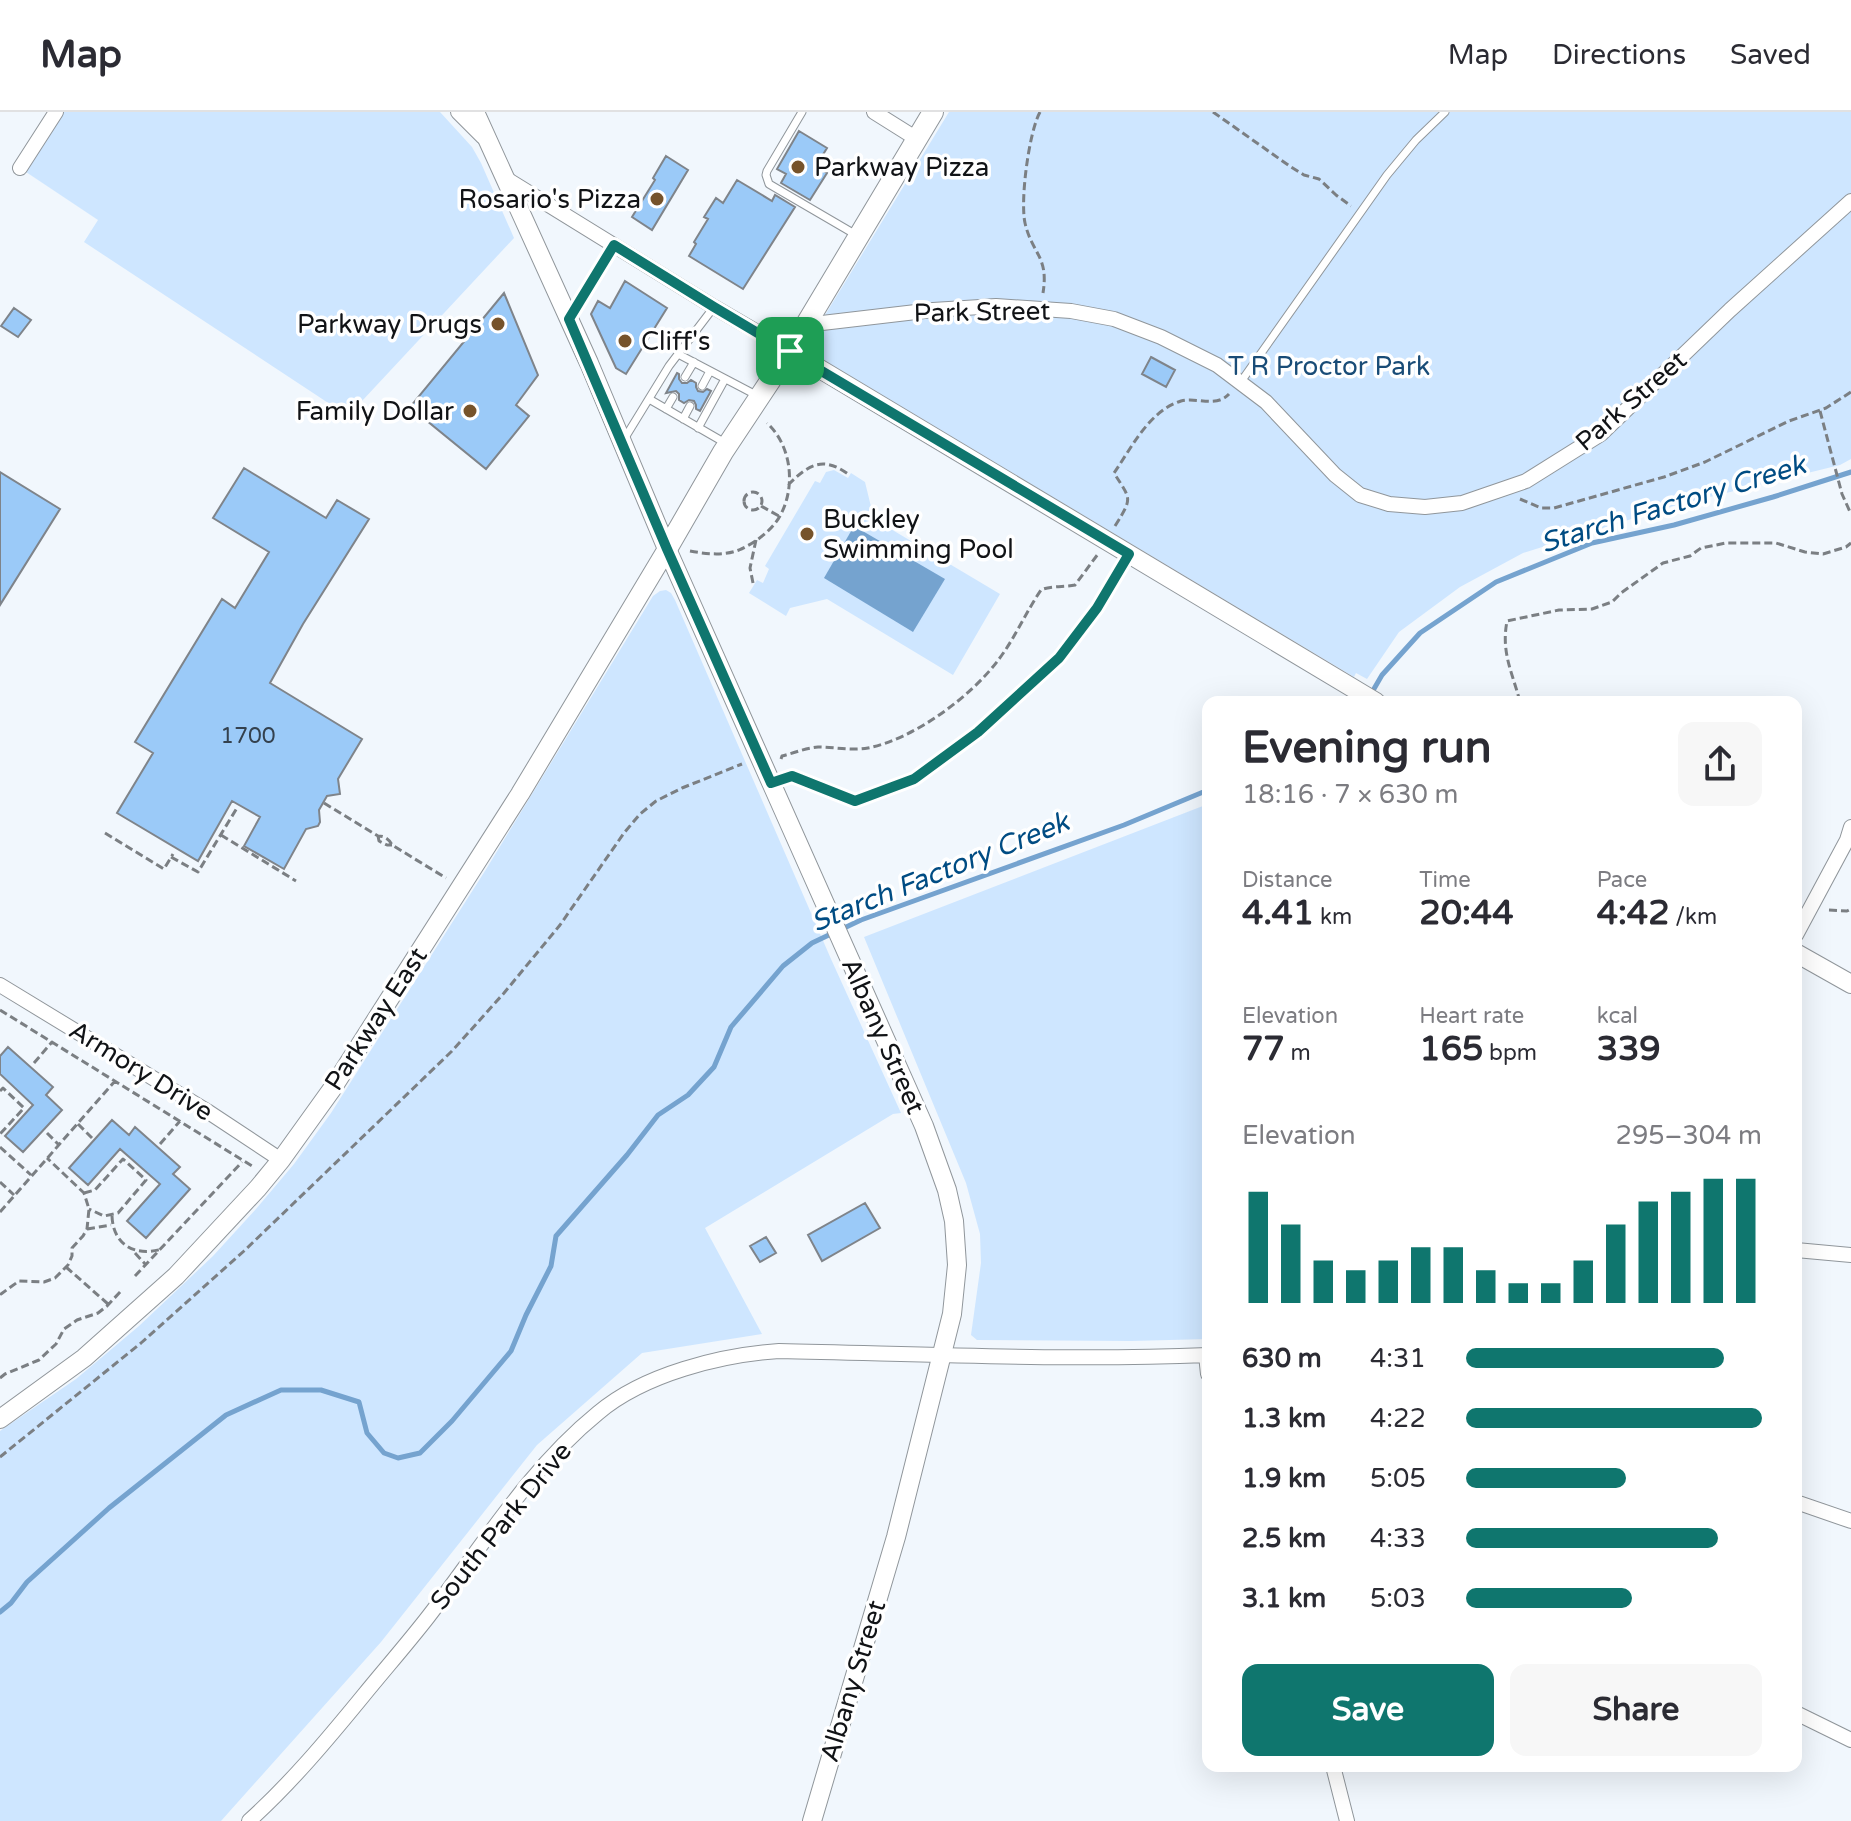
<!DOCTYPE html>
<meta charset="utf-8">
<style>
:root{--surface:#fff;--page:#f7f7f7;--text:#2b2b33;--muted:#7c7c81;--line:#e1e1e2;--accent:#0f766e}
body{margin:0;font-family:"Varela Round",sans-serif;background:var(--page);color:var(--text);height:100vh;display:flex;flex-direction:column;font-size:30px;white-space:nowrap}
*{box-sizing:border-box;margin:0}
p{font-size:26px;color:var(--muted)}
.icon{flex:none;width:44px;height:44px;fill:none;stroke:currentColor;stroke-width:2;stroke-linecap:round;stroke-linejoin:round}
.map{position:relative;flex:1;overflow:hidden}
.panel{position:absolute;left:1202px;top:584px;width:600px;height:1076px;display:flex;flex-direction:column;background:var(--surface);border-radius:16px;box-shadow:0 8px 32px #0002}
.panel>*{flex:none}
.pin{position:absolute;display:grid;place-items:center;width:68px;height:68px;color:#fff;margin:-34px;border-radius:16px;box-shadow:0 4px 12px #0006}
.round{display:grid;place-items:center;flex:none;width:84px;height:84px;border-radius:16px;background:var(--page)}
.summary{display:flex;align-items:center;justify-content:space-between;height:136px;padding:0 40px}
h1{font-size:44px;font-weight:800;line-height:60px}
.stats{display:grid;grid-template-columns:repeat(3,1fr);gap:12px;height:136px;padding:8px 40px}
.stats div{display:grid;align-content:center}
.stats b{font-size:34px;font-weight:800}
.stats small{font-size:22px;font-weight:400}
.stats p{font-size:22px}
.chart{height:224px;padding:16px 40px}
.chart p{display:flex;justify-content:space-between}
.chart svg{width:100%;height:144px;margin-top:8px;stroke:var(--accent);stroke-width:6}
.primary-button{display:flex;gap:16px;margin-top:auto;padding:16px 40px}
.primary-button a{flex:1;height:92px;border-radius:16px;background:var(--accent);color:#fff;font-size:32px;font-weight:800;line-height:92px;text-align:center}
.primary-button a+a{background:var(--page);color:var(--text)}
ul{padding:0 40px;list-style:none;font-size:26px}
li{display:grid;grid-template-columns:128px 96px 1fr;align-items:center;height:60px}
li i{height:20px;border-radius:10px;background:var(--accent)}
header{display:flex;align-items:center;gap:48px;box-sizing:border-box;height:112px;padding:0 40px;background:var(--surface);border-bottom:2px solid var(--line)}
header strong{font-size:38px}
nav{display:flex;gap:44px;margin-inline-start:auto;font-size:28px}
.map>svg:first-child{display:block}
</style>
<header>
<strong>Map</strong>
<nav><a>Map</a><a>Directions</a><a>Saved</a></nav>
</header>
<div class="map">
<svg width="1851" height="1709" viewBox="0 0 1851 1709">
<rect width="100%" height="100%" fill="#f1f7fd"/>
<path fill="#cee6ff" d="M59 0H440L472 35 481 51 514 126 348 304 84 130 98 108 20 56Z
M949 0H1851V347L1840 353 1673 394 1523 441 1460 475 1399 520 1367 567 1356 561 1354 565 812 241 808 237 811 226Z
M834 358 848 366 851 361 865 370 874 407 1000 482 953 563 827 487 790 496 786 504 749 481 757 468 763 471 769 457 765 454 815 369 820 371 826 360Z
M666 478 671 481 675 488 831 847 901 1001 893 1002 705 1116 762 1222 642 1241 537 1333 381 1530 221 1709H0V1319L76 1267 139 1214 213 1144 256 1097 294 1052 331 1001 485 759 653 484 660 479Z
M1208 692V1227L1131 1229 977 1228 971 1223 981 1151 980 1122 966 1071 864 825Z"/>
<path fill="#75a3cf" d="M854 414 945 467 913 520 824 466Z"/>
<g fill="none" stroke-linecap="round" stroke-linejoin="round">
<path stroke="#75a3cf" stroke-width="5" d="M1371 582 1382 563 1420 521 1496 470 1592 431 1674 413 1773 385 1851 360
M842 817 861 808 1124 713 1208 678
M0 1500 11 1491 27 1470 109 1396 226 1303 281 1278H321L359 1290 367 1321 384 1341 398 1346 420 1341 452 1309 511 1239 526 1203 551 1154 556 1124 627 1043 658 1003 688 983 714 955 731 915 783 854 812 831 833 821"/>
</g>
<path fill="#9bcaf8" stroke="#7f848a" stroke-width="2" d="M799 19 827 36 816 54 827 61 810 88 781 71 786 62 777 57Z
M666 44 688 58 652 118 632 105 655 68 653 66Z
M737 68 772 89 775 83 795 95 743 177 689 144 696 132 694 130 708 107 704 105 716 86 723 91Z
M625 169 667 196 626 262 616 256 591 202 598 189 610 196Z
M504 181 538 263 516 293 529 304 486 357 410 295Z
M14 196 31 208 18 225 1 214Z
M1151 245 1175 258 1166 275 1142 262Z
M677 261 679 262V267L682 271H687L691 268 696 271V275L698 279 703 280 707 277 711 279 700 299 696 297V293L694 289 689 288 684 291 679 288V282L676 279 666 281Z
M244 356 326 406 337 388 369 407 303 512 270 571 362 627 338 667 340 682 327 684 319 698 320 710 318 714 306 717 284 757 244 734 260 705 232 689 198 749 117 701 153 641 135 630 222 487 235 496 269 440 213 406Z
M0 360 60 397 0 493Z
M8 935 53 975 46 983 62 998 23 1040 5 1024 33 993 0 962V944Z
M112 1008 129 1023 135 1015 180 1055 173 1062 190 1077 146 1126 127 1109 160 1072 120 1037 88 1073 69 1056Z
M865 1091 880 1116 822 1149 808 1123Z
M766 1125 776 1141 760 1150 750 1134Z"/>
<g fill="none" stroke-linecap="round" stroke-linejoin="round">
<defs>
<path id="service" d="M802 0 767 59 766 63 769 72 858 124
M572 203 614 133
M678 242 758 284
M685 265 694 250
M1240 271 1387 63 1416 28 1445 0
M702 274 710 259
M649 287 727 332
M666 297 673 285
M683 307 690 294
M698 316 725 267
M623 329 669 254 714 195
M773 671 792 664 855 689 914 667 978 620 1059 546 1097 496 1128 444"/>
<path id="minor" d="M458 0 483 25
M874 0 917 27
M20 56 56 0
M505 66 714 195 790 239
M805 213 933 198 996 194 1071 199 1114 207 1161 225 1217 253 1266 290 1335 363 1360 383 1389 392 1425 395 1462 391 1526 369 1601 322 1730 198 1851 89
M1796 823 1847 728 1851 715
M0 873 207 999 281 1048
M1796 1138 1851 1143
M1206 1243 1208 1262
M1796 1390 1851 1409
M1796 1601 1851 1628
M1333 1654 1347 1709
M249 1709C291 1671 327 1628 363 1584 385 1557 407 1532 428 1505 482 1435 529 1357 598 1301 644 1262 721 1243 779 1239 922 1242 1065 1249 1208 1243"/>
<path id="tertiary" d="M475 0 589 251 667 437 924 1014 947 1078 954 1109 957 1153 952 1202 896 1425 812 1709
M790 239 1376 590
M1796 841 1851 872
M0 1307 84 1246 176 1164 258 1076 281 1048 332 977 520 682 667 437"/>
<path id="secondary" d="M667 437 723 340 790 239 933 0"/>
</defs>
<use href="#service" stroke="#90969b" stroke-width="9"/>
<use href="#minor" stroke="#90969b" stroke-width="16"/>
<use href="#tertiary" stroke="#90969b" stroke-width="20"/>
<use href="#secondary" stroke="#90969b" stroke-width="22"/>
<path stroke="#7b7f83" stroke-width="3" stroke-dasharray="8 4" stroke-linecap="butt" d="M1040 0C1029 20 1020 88 1025 111 1032 142 1049 144 1043 181
M1213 0 1291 55 1304 63 1319 67 1336 83 1351 94
M1820 299 1842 382 1851 402
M788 373C809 352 823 344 848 362
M744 389a9 9 0 1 1 18 0a9 9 0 1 1-18 0Z
M1520 387 1541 396H1554L1664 365 1705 350 1789 309 1826 296 1851 280
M761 394 779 404
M1115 414C1133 385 1131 388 1114 361 1132 335 1149 299 1181 289 1198 285 1216 296 1229 282
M690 439C706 442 724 444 739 438 755 431 773 418 781 402 796 373 791 333 767 311
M753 471 750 456 756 428
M1520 590C1512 559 1501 541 1507 509L1559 498 1592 497 1612 490 1621 481 1663 451 1690 444 1701 436 1726 431H1776L1805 440 1823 442 1846 435 1851 431
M781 647 782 644C794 641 806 636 818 635 834 635 852 639 868 636 914 627 972 584 999 547 1015 526 1026 500 1041 478 1049 474 1065 475 1075 473L1098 442
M324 691 378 724C385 724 389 727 392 733L446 766
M105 721 164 757 173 742
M221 723 296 769
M378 724 379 729 387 733H392
M171 745 198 760 237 696
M1829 798 1847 799 1851 797
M0 898 252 1054
M34 951 52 930
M0 979 3 976 24 996 0 1022
M78 1012 92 1026
M47 1021 58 1032
M160 1032 180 1009
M0 1035 31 1063
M0 1070 14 1083
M84 1081 95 1078 123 1047 146 1068 118 1101 104 1104 89 1097
M0 1100 115 969
M112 1104C113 1133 135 1145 162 1137
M87 1117 111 1113
M135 1141 146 1153
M66 1155 108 1192
M135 1164 242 1050
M0 1181 1 1182 19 1169 44 1170 55 1166 68 1153 72 1144V1136L83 1124 87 1117 89 1097 84 1081 47 1046
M0 1266 5 1262 39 1248 56 1232 64 1217 77 1208 98 1201 107 1194 121 1179
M0 1345 141 1231 244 1139 452 939 504 881 560 813 624 721 640 702 656 689 682 676 742 652"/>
<use href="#service" stroke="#fff" stroke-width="7"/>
<use href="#minor" stroke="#fff" stroke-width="14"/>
<use href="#tertiary" stroke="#fff" stroke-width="18"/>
<use href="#secondary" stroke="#fff" stroke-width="20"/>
</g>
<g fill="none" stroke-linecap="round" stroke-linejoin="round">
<defs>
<path id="route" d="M614 133 714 195 1129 442 1097 496 1059 546 978 620 914 667 855 689 792 664 771 671 667 437 569 207Z"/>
</defs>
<use href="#route" stroke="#fff" stroke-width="16"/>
<use href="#route" stroke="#0f766e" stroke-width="10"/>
</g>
<g fill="#76532b" stroke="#fff" stroke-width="3">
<circle cx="798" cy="55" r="8"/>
<circle cx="657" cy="87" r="8"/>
<circle cx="498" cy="212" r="8"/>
<circle cx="625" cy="229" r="8"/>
<circle cx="470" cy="299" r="8"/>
<circle cx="807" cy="422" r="8"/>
</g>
<g text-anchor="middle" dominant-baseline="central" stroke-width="7" stroke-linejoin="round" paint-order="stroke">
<g font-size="22" fill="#34414e">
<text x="248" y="624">1700</text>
</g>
<g font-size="26" fill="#111316" stroke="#fff" text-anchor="start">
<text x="814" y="55">Parkway Pizza</text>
<text x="641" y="87" text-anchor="end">Rosario's Pizza</text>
<text x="482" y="212" text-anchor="end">Parkway Drugs</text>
<text x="641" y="229">Cliff's</text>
<text x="454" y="299" text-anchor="end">Family Dollar</text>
<text x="823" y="407">Buckley<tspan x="823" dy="30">Swimming Pool</tspan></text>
</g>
<g font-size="26" fill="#111316" stroke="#fff">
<text transform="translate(982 200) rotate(-1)">Park Street</text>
<text transform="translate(1631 289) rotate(-41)">Park Street</text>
<text transform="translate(376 907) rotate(-57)">Parkway East</text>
<text transform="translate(883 924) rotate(66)">Albany Street</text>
<text transform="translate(141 959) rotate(32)">Armory Drive</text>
<text transform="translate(501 1414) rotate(-51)">South Park Drive</text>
<text transform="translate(853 1569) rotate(-73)">Albany Street</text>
</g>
<g font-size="26" fill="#194c77" stroke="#fff">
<text x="1329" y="254">T R Proctor Park</text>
</g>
<g font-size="28" font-style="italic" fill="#004c83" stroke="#fff">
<text transform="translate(1673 392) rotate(-17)">Starch Factory Creek</text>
<text transform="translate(940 760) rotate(-22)">Starch Factory Creek</text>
</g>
</g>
</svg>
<div class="pin" style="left:790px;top:239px;background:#1e9e55"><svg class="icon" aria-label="arrive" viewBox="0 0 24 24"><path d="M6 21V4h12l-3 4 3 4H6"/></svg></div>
<section class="panel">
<div class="summary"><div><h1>Evening run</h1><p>18:16 · 7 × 630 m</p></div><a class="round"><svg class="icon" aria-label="share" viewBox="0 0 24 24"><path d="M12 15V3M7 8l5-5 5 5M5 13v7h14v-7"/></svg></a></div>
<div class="stats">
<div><p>Distance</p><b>4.41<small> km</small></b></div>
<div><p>Time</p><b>20:44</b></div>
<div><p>Pace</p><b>4:42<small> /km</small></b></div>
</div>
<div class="stats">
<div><p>Elevation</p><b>77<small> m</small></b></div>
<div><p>Heart rate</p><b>165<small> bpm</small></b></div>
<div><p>kcal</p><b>339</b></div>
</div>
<div class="chart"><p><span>Elevation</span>295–304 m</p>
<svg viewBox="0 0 160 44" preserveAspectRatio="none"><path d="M5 44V10M15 44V20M25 44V31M35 44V34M45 44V31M55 44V27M65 44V27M75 44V34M85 44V38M95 44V38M105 44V31M115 44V20M125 44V13M135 44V10M145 44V6M155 44V6"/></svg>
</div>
<ul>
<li><b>630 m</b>4:31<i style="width:87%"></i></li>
<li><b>1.3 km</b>4:22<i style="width:100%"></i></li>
<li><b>1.9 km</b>5:05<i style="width:54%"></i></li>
<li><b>2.5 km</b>4:33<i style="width:85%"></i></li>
<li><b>3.1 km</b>5:03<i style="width:56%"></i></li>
</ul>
<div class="primary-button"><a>Save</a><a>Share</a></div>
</section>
</div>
